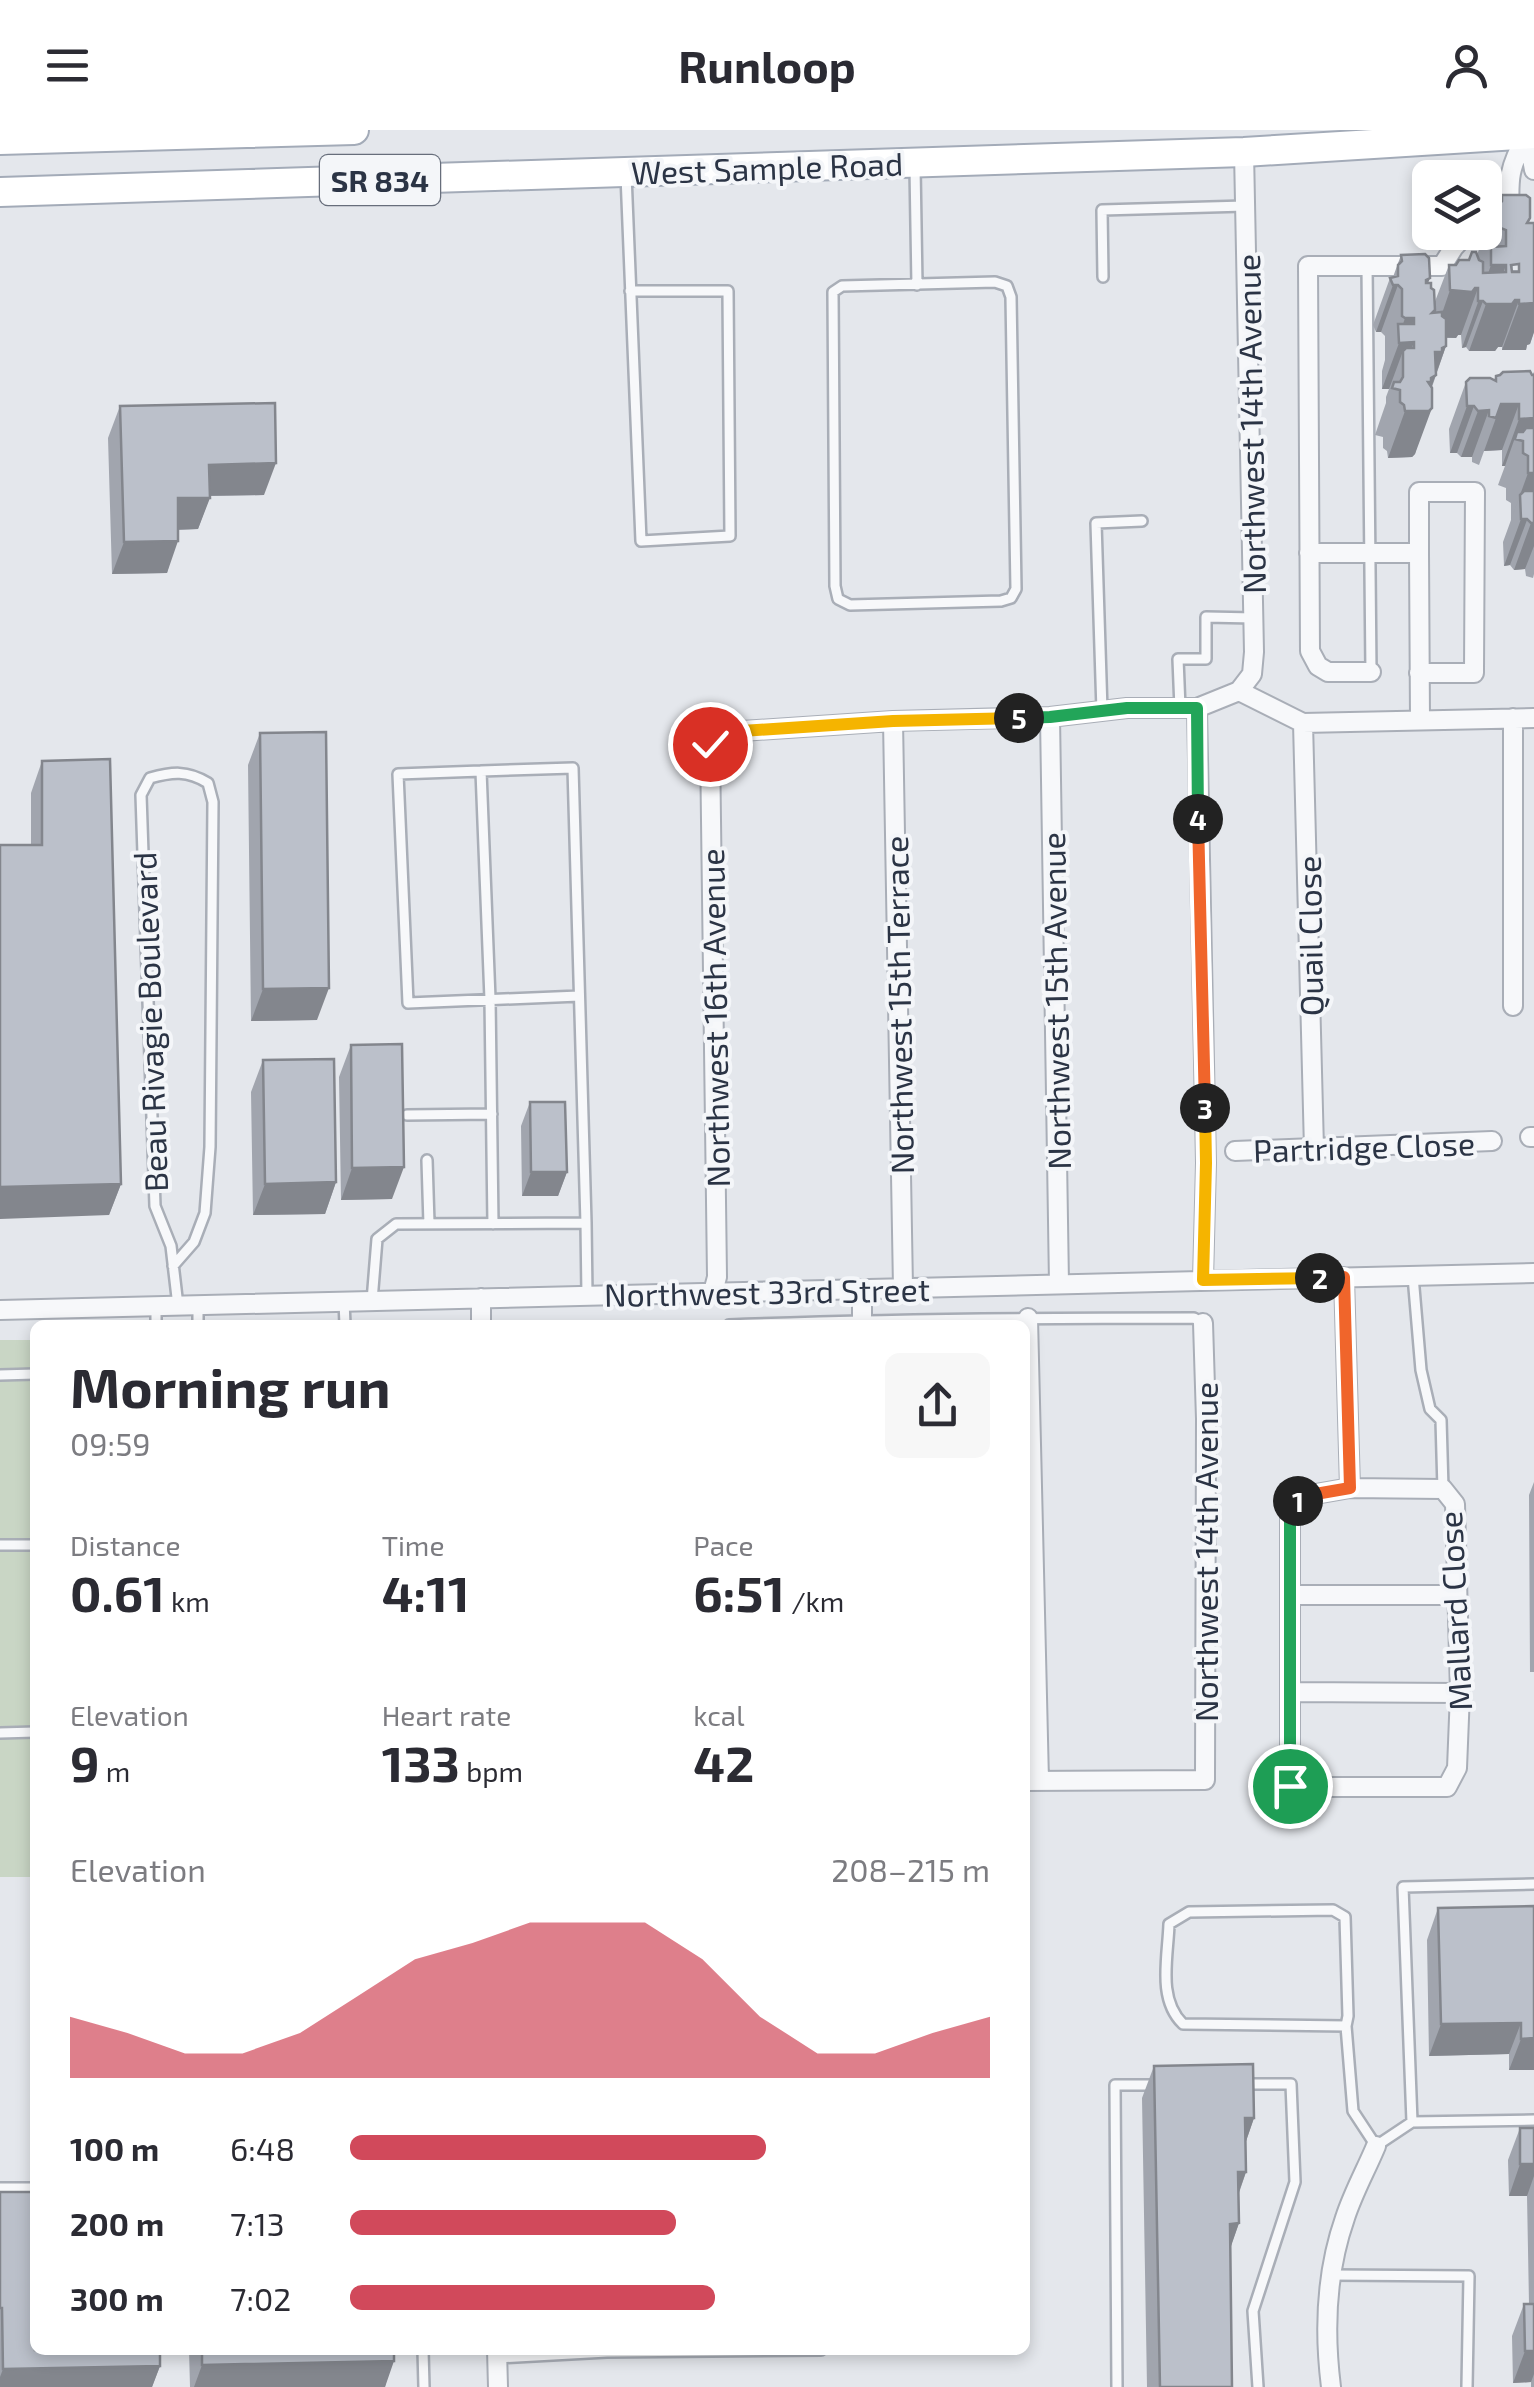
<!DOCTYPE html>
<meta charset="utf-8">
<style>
:root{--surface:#fff;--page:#f7f7f7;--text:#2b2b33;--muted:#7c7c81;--accent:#d1495b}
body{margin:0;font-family:"Exo 2",sans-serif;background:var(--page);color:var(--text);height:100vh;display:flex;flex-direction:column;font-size:38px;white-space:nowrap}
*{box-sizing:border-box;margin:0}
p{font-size:32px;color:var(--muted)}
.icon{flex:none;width:55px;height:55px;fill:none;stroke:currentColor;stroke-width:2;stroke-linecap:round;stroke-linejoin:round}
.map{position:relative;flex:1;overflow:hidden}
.drawer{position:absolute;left:30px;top:1190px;width:1000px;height:1035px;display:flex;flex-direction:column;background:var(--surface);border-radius:15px;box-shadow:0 5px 15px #0003}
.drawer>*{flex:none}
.fabs{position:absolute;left:1412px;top:30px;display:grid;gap:20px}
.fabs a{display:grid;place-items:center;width:90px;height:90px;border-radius:15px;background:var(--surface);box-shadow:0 5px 15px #0003;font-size:50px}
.pin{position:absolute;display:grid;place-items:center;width:85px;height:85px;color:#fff;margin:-42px;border:5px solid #fff;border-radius:50%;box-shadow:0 2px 10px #0007}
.km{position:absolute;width:50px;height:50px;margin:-25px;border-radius:50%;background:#222;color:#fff;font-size:28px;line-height:50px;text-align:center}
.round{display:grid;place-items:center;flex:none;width:105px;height:105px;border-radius:15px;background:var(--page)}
.head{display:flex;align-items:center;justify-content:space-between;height:170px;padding:0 40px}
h1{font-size:55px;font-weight:700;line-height:75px}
.figures{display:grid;grid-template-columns:repeat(3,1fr);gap:15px;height:170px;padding:10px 40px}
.figures div{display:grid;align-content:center}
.figures b{font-size:50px;font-weight:700}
.figures small{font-size:28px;font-weight:400}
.figures p{font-size:28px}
.chart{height:280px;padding:20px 40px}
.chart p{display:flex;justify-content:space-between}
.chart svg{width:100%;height:180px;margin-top:10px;fill:var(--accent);opacity:.7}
ul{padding:0 40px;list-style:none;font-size:32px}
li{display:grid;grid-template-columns:160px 120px 1fr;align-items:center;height:75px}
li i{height:25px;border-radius:12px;background:var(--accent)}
header{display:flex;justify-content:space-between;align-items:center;height:130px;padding:0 40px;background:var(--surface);font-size:45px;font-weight:700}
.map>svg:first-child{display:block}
</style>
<header><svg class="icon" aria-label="menu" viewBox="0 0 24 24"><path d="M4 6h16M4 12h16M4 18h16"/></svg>Runloop<svg class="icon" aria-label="person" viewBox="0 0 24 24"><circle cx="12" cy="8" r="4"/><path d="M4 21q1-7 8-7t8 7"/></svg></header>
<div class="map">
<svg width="1534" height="2257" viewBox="0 0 1534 2257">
<rect width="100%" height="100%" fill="#e4e7ec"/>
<path fill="#c9d6c5" d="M0 1210H35V1747H0Z"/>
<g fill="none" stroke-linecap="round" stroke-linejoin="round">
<defs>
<path id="service" d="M915 37 917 155
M626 45 641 411 730 406 728 161H630
M1367 136 1371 542
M1103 147 1102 80 1245 76
M995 152 1007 156 1011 167 1016 459 1011 468 1001 471 850 475 838 469 835 456 833 162 842 156Z
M1180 578 1178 529H1206V487L1254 488
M1102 581 1096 393 1142 391
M481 641 398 644 408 873 579 866
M407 985 492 984
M427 1030 429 1094
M493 1094 490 869 481 641 573 638 586 1093
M173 1136 194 1112 205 1083 210 1017 213 672 208 653C187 640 172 642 150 648L141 665 155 1076 171 1116 178 1176
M1413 1146 1421 1240 1430 1279 1441 1290 1443 1359
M344 1171 345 1195
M372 1171 377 1109 396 1094 586 1093 587 1165
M198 1175V1195
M156 1176V1195
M729 1195C884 1189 1039 1188 1194 1188L1203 1193
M0 1245 35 1244
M0 1415H35
M0 1603 35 1602
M1346 1896 1348 1886 1345 1787 1333 1780 1189 1782 1169 1794C1168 1827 1157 1869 1183 1894L1346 1896 1353 1981 1376 2016 1412 1992 1534 1990
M1244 1954H1291L1295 2052 1253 2181 1258 2257
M1412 1992 1403 1757 1534 1754
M0 2058H35
M1332 2145 1469 2146 1467 2257
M423 2220 424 2257
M497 2228 607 2222 821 2220
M1117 2257 1115 1955H1158"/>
<path id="minor" d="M1527 1 1534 40
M1510 85C1508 48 1509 37 1527 5
M1309 423H1419V362H1475L1474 543H1419
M1419 423 1420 590
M1371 542H1328L1318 536 1310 521 1308 136H1442L1454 117 1468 102
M1239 561 1252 544 1254 522 1244 22
M1197 578 1206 1033 1203 1150
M1050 587 1059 1154
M1513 588V876
M893 591 903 1158
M1303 593 1314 1019
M1530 1007H1534
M1235 1021 1492 1011
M1344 1147 1350 1358
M862 1159V1195
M713 1162 717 1147 710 614 727 602 893 591 1050 587 1127 578H1197L1239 561 1303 593 1534 588
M481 1168V1195
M0 1180 1534 1143
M1028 1188 1039 1651
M1350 1358 1443 1359 1455 1374 1460 1563 1457 1638 1447 1657H1290V1379L1304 1366Z
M1290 1465H1457
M1290 1562 1460 1563
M1025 1651 1205 1650 1206 1289 1203 1193
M497 2220 498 2257
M1331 2257C1324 2201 1326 2142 1345 2088 1353 2063 1366 2040 1376 2016"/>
<path id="primary" d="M0 10 354 0
M0 62 1244 22 1534 4"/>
</defs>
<use href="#service" stroke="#a9aeb7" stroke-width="14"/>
<use href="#minor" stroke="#a9aeb7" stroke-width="22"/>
<use href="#primary" stroke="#a3abb8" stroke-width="32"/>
<use href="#service" stroke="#f7f8fa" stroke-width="9"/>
<use href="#minor" stroke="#f7f8fa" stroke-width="18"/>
<use href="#primary" stroke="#fff" stroke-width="28"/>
</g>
<path fill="#a1a5ae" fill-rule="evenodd" d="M1502 65 1528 93H1534V202L1530 214 1527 215 1526 220H1502V217H1498L1495 221H1469L1466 217 1462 218 1461 205H1458L1456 208H1446V216L1432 257 1415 324 1412 327 1388 328 1387 321 1383 318V307L1375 305 1386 273V267L1389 259H1382V241L1385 230V206L1381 202H1376L1373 195 1390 148 1393 147 1401 125 1428 153 1434 174 1449 135H1456L1469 130 1477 125 1490 89 1493 88ZM1519 134V142L1518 140H1512L1513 135Z
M1534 242V444L1533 448 1526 446 1525 439 1514 440 1510 435 1504 436 1503 412 1511 390V373L1506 370V358L1498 355 1505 336H1502V320L1484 321 1479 335 1472 332V327H1461L1457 323H1450L1449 299 1466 252 1494 250 1496 246 1532 245Z
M120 276 264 365 210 366 198 399 178 400 167 443 112 444 108 308Z
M260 603 317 890 251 891 248 635Z
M42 631 121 1054 109 1085 31 715V663Z
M351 915 392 1069 341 1070 339 947Z
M263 930 336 1052 325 1084 253 1085 251 962Z
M530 972 567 1042 558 1066H522L521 996Z
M1534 1352V1542H1530L1529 1365Z
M1534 1776V1940H1509V1924L1429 1926 1427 1810 1438 1778Z
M1154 1936 1254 1988 1246 2011V2042L1239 2063V2093L1230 2118 1232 2257H1147L1142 1968Z
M1520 1998H1534V2257H1531V2252L1513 2253 1512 2206 1524 2174H1529L1527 2066H1509L1508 2030Z
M0 2062 160 2236 152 2257H0Z
M189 2220H394L385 2257H190Z"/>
<path fill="#83868d" d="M1491 135H1506L1492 174 1519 170 1502 217H1498L1495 221H1469L1486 174 1483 171 1466 217 1462 218Z
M1430 148 1405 213 1414 212 1403 242V221L1389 259H1382L1399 213V206L1405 188 1426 150Z
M1393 155H1398L1381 202H1376Z
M1478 158 1461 205H1458L1456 208 1434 207 1450 160Z
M1534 173V202L1530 214 1527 215 1526 220H1502L1519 174Z
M1446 216 1423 281 1432 278 1415 324 1412 327 1388 328 1405 281 1435 222Z
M1501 274H1519L1502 320 1484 321 1479 335Z
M1467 276H1474L1457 323H1450Z
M1489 280 1472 327H1461L1478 281Z
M1534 283V303L1523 311 1517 302 1505 336H1502L1519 289Z
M276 333 264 365 198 366 209 335Z
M1528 343H1534V389L1527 390 1510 435 1504 436 1521 389 1520 365 1511 390Z
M178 368H210L198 399 166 400Z
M1531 393H1534V416L1525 439 1514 440Z
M178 411 167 443 112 444 124 412Z
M329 858 317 890 251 891 263 859Z
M404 1037 392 1069 341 1070 352 1038Z
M531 1042H567L558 1066H522Z
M336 1052 325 1084 253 1085 265 1054Z
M121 1054 109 1085 0 1089V1057Z
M1521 1893 1509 1924 1429 1926 1441 1894Z
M1534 1908V1940H1509L1521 1909Z
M1245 1988H1254L1243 2020Z
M1520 2034H1534V2046L1527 2066H1509Z
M1238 2042H1246L1235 2073Z
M1239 2093 1228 2125 1230 2094Z
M1525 2221H1534V2244L1531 2252 1513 2253Z
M394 2231 385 2257H194L202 2235Z
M160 2236 152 2257H0V2247L3 2239Z"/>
<path fill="#bbc0ca" stroke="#83868d" stroke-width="2.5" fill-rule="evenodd" d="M1502 65H1526L1530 68V88L1527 93H1534V173L1519 174V170H1515L1512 174H1486L1483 171H1478V158H1475L1472 162 1450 160 1449 135H1456L1459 130H1469L1472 122H1476L1479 130 1483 132V143L1506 142V135H1491V117L1506 116V100L1493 95 1490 89 1498 86V76L1502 71ZM1519 134V142H1512L1511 135Z
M1425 124 1429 128 1430 148 1426 150V153H1431V158L1434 160 1435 180 1432 183 1442 182V186L1446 189V216L1442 218V222H1435L1436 245 1431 248V252H1428L1432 258V278L1429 281H1405L1404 275 1400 272V260L1392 258 1394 252H1400L1403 247V221L1406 218H1414V212L1399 213 1398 194H1414V188H1405L1402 186V159L1398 155H1393L1390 148 1398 146V135L1402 131 1401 125Z
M1530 241 1532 245H1534V288L1519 289V274H1501L1496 288 1489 286V280L1478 281 1474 276H1467L1466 252 1470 248H1490L1496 251V246L1500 245 1503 242Z
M275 273 276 333 209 335 210 368H178V411L124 412 120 276Z
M1526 298H1534V343H1528V326L1523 323V311L1515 309 1517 302H1523Z
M1524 361H1534V393H1531L1527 389H1521L1520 365Z
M326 602 329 858 263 859 260 603Z
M110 629 121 1054 0 1057V715H42V631Z
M402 914 404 1037 352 1038 351 915Z
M334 929 336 1052 265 1054 263 930Z
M530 972H565L567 1042H531Z
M1534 1776V1908L1521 1909V1893L1441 1894 1438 1778Z
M1253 1934 1254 1988H1245L1246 2042H1238L1239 2093 1230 2094 1232 2257H1160L1154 1936Z
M1520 1998H1534V2034H1520Z
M0 2062H35V2220H160V2236L3 2239 2 2178H0Z
M1524 2174H1534V2221H1525Z
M202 2220H394V2231L202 2235Z"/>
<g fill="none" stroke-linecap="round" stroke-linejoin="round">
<defs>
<path id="split-1" d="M1290 1656V1379L1298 1371"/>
<path id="split-2" d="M1298 1371 1304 1366 1350 1358 1344 1147 1320 1148"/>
<path id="split-3" d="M1205 978 1206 1033 1203 1150 1320 1148"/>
<path id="split-4" d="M1198 689 1205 978"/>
<path id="split-5" d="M1019 588 1050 587 1127 578H1197L1198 689"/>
<path id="split-6" d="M710 614 727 602 893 591 1019 588"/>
</defs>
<use href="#split-1" stroke="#fff" stroke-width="20"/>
<use href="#split-2" stroke="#fff" stroke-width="20"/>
<use href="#split-3" stroke="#fff" stroke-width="20"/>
<use href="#split-4" stroke="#fff" stroke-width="20"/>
<use href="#split-5" stroke="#fff" stroke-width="20"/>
<use href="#split-6" stroke="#fff" stroke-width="20"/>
<use href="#split-1" stroke="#22a559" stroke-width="12"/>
<use href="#split-2" stroke="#f0652b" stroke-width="12"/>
<use href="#split-3" stroke="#f5b400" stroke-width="12"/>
<use href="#split-4" stroke="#f0652b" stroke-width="12"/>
<use href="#split-5" stroke="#22a559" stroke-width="12"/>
<use href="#split-6" stroke="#f5b400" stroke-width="12"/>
</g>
<g text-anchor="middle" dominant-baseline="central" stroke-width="8" stroke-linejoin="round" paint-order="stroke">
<rect fill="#f4f6f9" stroke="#676e7b" stroke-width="2.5" x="320" y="25" width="120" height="50" rx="8"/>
<g font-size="30" font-weight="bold" fill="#2b3445">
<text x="380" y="50">SR 834</text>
</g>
<g font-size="32" fill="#2b3445" stroke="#f4f6f9">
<text transform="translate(767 37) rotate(-2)">West Sample Road</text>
<text transform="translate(1250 294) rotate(-91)">Northwest 14th Avenue</text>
<text transform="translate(1309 806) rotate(-91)">Quail Close</text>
<text transform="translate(1055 871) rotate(-91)">Northwest 15th Avenue</text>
<text transform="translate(898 875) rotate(-91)">Northwest 15th Terrace</text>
<text transform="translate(714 888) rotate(-91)">Northwest 16th Avenue</text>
<text transform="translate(149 892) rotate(-92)">Beau Rivagie Boulevard</text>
<text transform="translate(1364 1016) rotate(-2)">Partridge Close</text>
<text transform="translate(767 1161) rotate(-1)">Northwest 33rd Street</text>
<text transform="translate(1205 1422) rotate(-90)">Northwest 14th Avenue</text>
<text transform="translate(1454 1481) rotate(-93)">Mallard Close</text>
</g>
</g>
</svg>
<div class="fabs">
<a><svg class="icon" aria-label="layers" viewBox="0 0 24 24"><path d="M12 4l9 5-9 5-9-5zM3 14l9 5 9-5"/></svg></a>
</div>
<div class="pin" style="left:1290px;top:1656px;background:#1e9e55"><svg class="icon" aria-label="arrive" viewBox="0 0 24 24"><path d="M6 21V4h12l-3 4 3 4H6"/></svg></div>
<div class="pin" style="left:710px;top:614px;background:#d93025"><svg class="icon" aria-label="check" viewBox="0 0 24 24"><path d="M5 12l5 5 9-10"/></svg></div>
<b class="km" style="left:1298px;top:1371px">1</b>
<b class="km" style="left:1320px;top:1148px">2</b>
<b class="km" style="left:1205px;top:978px">3</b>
<b class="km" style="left:1198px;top:689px">4</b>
<b class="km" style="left:1019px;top:588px">5</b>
<section class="drawer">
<div class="head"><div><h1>Morning run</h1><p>09:59</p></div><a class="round"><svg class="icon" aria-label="share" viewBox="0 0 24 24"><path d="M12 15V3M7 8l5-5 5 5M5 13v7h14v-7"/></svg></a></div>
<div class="figures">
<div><p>Distance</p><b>0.61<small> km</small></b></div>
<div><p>Time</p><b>4:11</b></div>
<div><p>Pace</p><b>6:51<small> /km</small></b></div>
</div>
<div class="figures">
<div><p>Elevation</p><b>9<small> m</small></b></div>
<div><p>Heart rate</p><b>133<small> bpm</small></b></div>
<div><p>kcal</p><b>42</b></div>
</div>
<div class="chart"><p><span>Elevation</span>208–215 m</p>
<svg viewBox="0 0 160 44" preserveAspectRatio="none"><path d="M0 44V29L10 33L20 38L30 38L40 33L50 24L60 15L70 11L80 6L90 6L100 6L110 15L120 29L130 38L140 38L150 33L160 29V44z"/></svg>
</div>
<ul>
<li><b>100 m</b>6:48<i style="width:65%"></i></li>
<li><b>200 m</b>7:13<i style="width:51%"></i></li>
<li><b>300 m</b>7:02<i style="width:57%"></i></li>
</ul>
</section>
</div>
